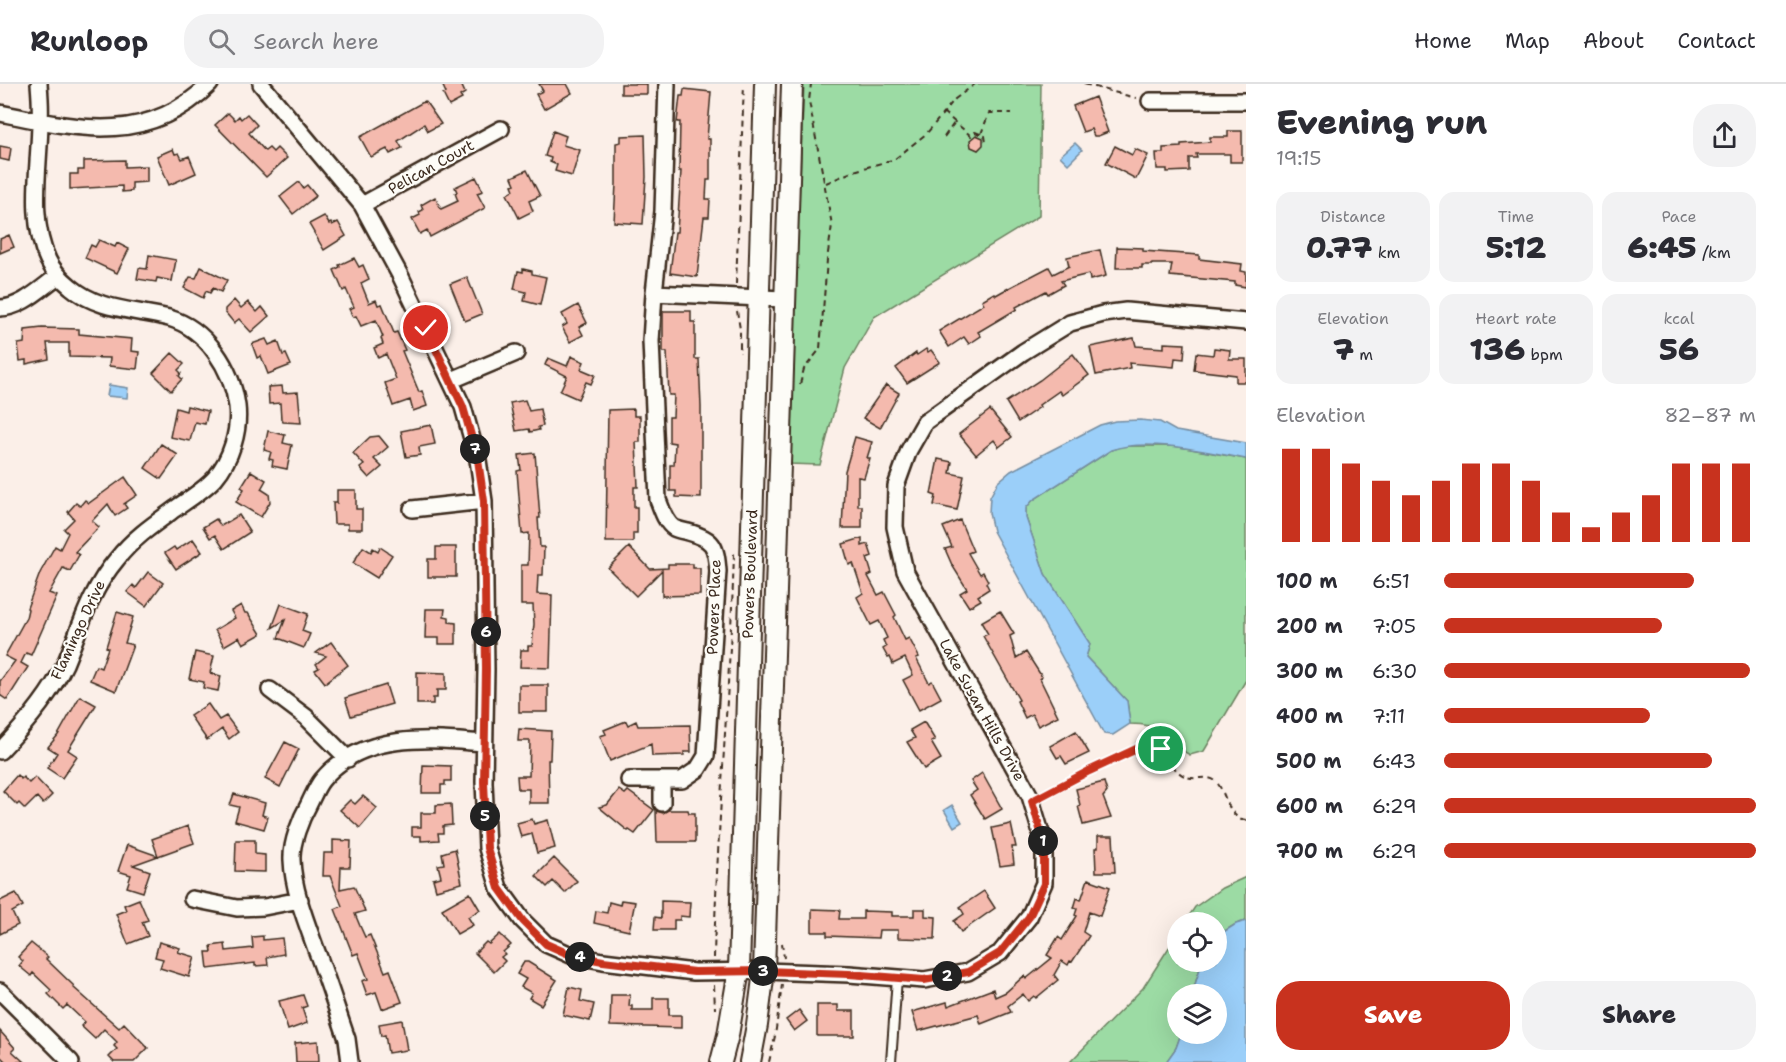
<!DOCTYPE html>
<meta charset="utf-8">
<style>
:root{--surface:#fff;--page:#f2f2f3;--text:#2b2b33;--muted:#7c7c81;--line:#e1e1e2;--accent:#c8321e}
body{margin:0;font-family:"Shantell Sans",sans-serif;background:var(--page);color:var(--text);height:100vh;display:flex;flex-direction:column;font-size:22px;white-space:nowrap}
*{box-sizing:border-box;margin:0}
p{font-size:20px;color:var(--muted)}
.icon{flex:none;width:33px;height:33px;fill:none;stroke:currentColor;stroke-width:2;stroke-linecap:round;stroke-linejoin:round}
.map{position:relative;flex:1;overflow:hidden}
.sheet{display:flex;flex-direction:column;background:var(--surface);width:540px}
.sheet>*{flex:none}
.tools{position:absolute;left:1167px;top:828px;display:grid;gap:12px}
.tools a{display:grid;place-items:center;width:60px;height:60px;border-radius:50%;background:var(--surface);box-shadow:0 6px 24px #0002;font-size:30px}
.pin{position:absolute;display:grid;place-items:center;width:51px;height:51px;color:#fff;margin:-26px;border:3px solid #fff;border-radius:50%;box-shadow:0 2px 6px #0007}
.km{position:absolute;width:30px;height:30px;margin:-15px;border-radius:50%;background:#222;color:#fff;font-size:16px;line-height:30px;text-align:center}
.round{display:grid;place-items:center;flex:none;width:63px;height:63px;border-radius:24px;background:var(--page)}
.overview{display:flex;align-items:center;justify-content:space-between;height:102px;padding:0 30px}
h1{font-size:33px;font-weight:800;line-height:45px}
.stats{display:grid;grid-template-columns:repeat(3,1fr);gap:9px;height:102px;padding:6px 30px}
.stats div{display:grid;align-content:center;border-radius:15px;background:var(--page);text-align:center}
.stats b{font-size:30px;font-weight:800}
.stats small{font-size:16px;font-weight:400}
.stats p{font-size:16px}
.chart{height:168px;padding:12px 30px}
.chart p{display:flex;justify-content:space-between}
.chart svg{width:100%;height:108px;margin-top:6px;stroke:var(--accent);stroke-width:6}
.cta{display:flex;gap:12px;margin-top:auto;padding:12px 30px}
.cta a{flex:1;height:69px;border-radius:24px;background:var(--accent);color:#fff;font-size:24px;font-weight:800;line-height:69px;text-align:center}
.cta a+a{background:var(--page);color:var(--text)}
ul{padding:0 30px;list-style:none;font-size:20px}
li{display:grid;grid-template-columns:96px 72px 1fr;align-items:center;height:45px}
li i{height:15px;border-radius:8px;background:var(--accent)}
header{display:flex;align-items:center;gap:36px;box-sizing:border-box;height:84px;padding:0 30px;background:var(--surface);border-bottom:2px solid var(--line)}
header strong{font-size:28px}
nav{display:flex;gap:33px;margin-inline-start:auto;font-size:21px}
.search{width:420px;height:54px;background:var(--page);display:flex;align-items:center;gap:15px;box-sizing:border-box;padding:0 21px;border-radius:24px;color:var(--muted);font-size:22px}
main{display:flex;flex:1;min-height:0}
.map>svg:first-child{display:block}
</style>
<header>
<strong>Runloop</strong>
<div class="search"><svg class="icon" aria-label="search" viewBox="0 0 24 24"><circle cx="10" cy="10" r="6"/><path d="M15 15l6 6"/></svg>Search here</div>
<nav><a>Home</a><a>Map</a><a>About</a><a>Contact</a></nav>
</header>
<main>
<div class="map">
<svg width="1246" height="978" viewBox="0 0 1246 978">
<rect width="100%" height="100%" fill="#fbefe8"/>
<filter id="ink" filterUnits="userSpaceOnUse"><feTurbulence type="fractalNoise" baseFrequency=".0167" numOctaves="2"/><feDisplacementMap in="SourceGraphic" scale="12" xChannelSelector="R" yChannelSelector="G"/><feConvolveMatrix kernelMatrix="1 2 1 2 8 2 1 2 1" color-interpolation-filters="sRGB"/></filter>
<g filter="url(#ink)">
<path fill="#9cdba4" stroke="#6c8261" stroke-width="1.5" d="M804 0H1041L1039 132 874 233 845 284 820 381 788 380Z
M1122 362H1174L1246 375V596L1204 667 1190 671C1175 663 1175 656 1164 648 1154 641 1142 640 1130 640L1127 617 1086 573 1090 560 1045 490 1026 434V424L1033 416 1111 366Z
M1246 793V837L1236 840 1217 852 1216 838H1185L1195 823 1222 804Z
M1177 851 1178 878H1202L1192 910H1178V950H1181L1176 964 1166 978H1070L1143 904Z"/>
<path fill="#9bcff9" stroke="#758da1" stroke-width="1.5" d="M1075 59 1082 66 1068 80 1060 72Z
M109 301 128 304 127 314 107 312Z
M1140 336 1160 338 1176 347 1246 359V375C1208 368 1148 353 1111 366L1033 416 1026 424V434L1045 490 1090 560 1086 573 1127 617 1130 640 1113 651 1104 650 993 447 989 429 990 413 998 398 1011 387 1100 341 1115 337Z
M952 721 962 738 954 743 944 726Z
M1246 837V978H1166L1176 964 1181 950H1216V910H1192L1202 878H1216L1217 852 1236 840Z"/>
<path fill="#f4baae" stroke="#3b2a1e" stroke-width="1.5" d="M442 0H461L465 9 460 12 462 15 449 22 443 10 446 9Z
M539 0H567L572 9 544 25 536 10 543 7Z
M621 0H647V10H621Z
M684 5 711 8 707 55H710V96H707L706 115H710L709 133H704L697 193 670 189 675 148H677L681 87H679L680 38H677L680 12H683Z
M1095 13 1108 48 1098 52H1094L1091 45 1083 48 1073 22Z
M425 17 441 40 428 47 424 40 398 57 402 64 390 70 387 65 371 73 360 53Z
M228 29 235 36 239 32 241 35 247 30 257 41 249 49 265 67 269 64 273 68 277 64 287 74 266 93 215 41Z
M553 47 566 52 563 61 580 66 572 92 555 87 557 81 550 78 551 74 545 72Z
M1228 47H1242V78H1230V70H1196L1197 74H1189V87L1167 88V85H1157L1156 69H1163V64L1181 63V60L1210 58V53H1228Z
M645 51 646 93 643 140 614 138 616 100V59L621 58V52Z
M976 51 983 54V61L978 66 971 63 970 56Z
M0 62 11 64 9 77 0 75Z
M1115 62 1132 71 1135 65 1148 71 1136 95 1106 79Z
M173 65 175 70 179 69 182 75 189 72 196 89 169 101 157 72Z
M125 76V83L147 82V98L132 99V107L122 108V102L70 105V90H78V86H84V77Z
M527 86 540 112 529 117 533 127 519 134 507 110 514 106 512 101 515 100 512 93Z
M476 93 483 107 477 109 485 124 430 153 427 146 420 150 412 135 420 131 419 128 423 126 421 121 435 113 441 125 458 117 455 109 457 108 455 103Z
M299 98 303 104 307 101 316 112 293 130 280 113Z
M324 132 329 140 331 139 332 141 338 138 346 152 324 166 309 140Z
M9 151 14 163 0 169V155Z
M99 156 115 163 117 159 129 165 117 189 85 174 91 161 95 163Z
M1117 163 1143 164V167L1199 171V175L1242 180 1241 187 1246 188V203L1235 201V198L1170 192 1172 180H1152V181H1142V184H1116Z
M1100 166 1106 192 1090 196 1089 190 1061 197 1064 201 1048 210 1046 207 1016 223 1017 225 978 248 981 252 969 260 964 253 949 263 939 247 984 220 982 216 994 209 996 211 1003 207 1049 183 1053 190 1069 182 1067 173Z
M149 171 176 176 172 197 157 194 156 198 137 195 139 184 147 185Z
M354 174 359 183 363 181 369 195 361 199 369 219 376 216 378 221 382 220 394 249 397 248 405 266 402 267 419 308 422 307 427 322 413 327 410 316 393 322 385 299 396 295 386 270 378 274 374 264 383 260 381 254 383 253 376 236 361 242 356 232 353 233 349 225 354 223 346 205 343 207 334 186 340 183 339 181Z
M201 183 227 196 221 208 213 204 210 209 206 207 203 214 184 204 190 193 196 194Z
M523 185 532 187V190L546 193 540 221 524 217 526 208 514 205 518 187 523 188Z
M467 193 482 230 465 237 450 200Z
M234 216 241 224 248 218 257 228 262 223 269 232 251 248 239 235 234 239 225 228V225Z
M578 221 587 239 579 243 583 251 570 258 562 243 567 240 562 230Z
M663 227H691V238H695V275H699L701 323V414L676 413V407H670V381H674L675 359 669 358V333H673L674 311H669L667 268H663Z
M42 244 79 245V250L132 255 131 267 139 268 137 285 109 282 110 274 69 273V259H47L49 275 26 280V276L20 277 18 260 24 259 25 246Z
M1134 254 1136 262 1164 264V259L1185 260 1184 275 1175 274 1174 283 1129 279 1130 284 1096 291 1090 263Z
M266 255 269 261 278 257 283 271 286 270 291 281 268 290 261 272 257 274 252 260Z
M1214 264 1230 266 1229 275H1246V298H1236V291L1194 286 1196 269 1213 271Z
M926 265 928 268 931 266 940 278 907 299 896 284 916 269 917 271Z
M172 269 184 280 178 286 181 289 179 292 182 295 171 307 153 289Z
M1073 270 1089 291 1062 311 1059 307 1039 321 1040 323 1018 338 1006 318 1040 296Z
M571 272 584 278 581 285 595 291 591 300 586 298 578 315 560 307 567 292 545 281 548 274 567 282Z
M886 301 899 309 880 344 863 334Z
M282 302 283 309 298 308 301 339 283 338 281 335 280 319 269 320 268 303Z
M525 316 529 327 540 325 543 342 538 343 539 346 530 348 529 345 516 347 510 319Z
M187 322 208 327 205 340 195 338 190 357 170 353 176 324 186 327Z
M634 325V332H640V358H636L638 403H634V423H637V449H633V458H606L608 326Z
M990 326 1012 353 999 363 994 356 976 371 959 350Z
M431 341 435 360 419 363 420 371 406 373 401 347Z
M268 347 285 351 283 359 292 361 287 385 272 382 273 376 269 375 271 368 264 366Z
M379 352 388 363 374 375 382 383 369 394 360 384 364 381 353 369 370 353Z
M855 353 872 358 867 374H870L864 394 858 393V422H862V444H842L845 387Z
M161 360 178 371 161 395 145 384Z
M535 369 540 434H538L540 463H544L543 491H538L537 510 552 511 550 584 520 583 521 566H528V562H532L534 540 533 521H521V481H528L529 449 522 450 517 387 521 386 519 371Z
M938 375 952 378 950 389 964 392 957 426 934 421 936 412 931 410Z
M251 387 266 396 261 405 269 410 270 418 261 433 236 418 244 405 241 403Z
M125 393 137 411 124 420 127 424 115 432 108 420 92 437 99 443 75 468 79 471 70 487 63 484 49 509 57 512 31 571 26 569 21 579 28 583 7 616 0 611V597L15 577 5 572 26 534 28 525 27 524 40 489 55 462 60 465 68 449 64 445 74 435 68 428 76 419 80 422 85 416 89 419Z
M337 406H356V425H362V445H348V440H334L333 419H337Z
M239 431 250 448 224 465 215 451 210 454 203 443 216 435 221 442Z
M960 436 973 467 968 469 980 490 983 488 988 497 986 499 989 505 978 512 981 516 969 523 960 509 967 505 952 481 945 465 952 463 943 443Z
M862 454V462L868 460 872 472 867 474 872 490 868 492 878 511 884 508 896 531 894 533 905 556 909 554 919 573 916 574 929 599 932 597 941 614 919 626 903 596 913 591 905 574 893 580 890 573 888 574 883 565 886 563 883 556 887 554 879 537 871 541 857 513 863 509 853 479 849 481 843 460Z
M193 455 202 468 176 485 165 469 174 463 176 466Z
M363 463 371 468 373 464 378 467 380 463 392 471 377 494 353 479Z
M436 463H456V493H428V475H436Z
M629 463 650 485 668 484V480H693V484H700V511L662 512V486L636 512 608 484Z
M148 488 163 499 146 522 127 508 133 501 136 504Z
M281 520 308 530 302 547 310 550 304 564 278 554 285 536 272 544Z
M241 521 245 529H248L261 550 243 560 239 553 224 562 215 546 235 534 231 527Z
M426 525H445L444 532 449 533V538L456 539V560H439V554H425Z
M1000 527 1014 550 1010 552 1016 574 1026 568 1042 593 1040 595 1058 632 1038 642 1032 630 1025 634 1017 617 1019 616 983 552 988 550 981 538Z
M117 528 133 533 125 559 133 561 116 607 90 596 96 582 101 584 108 564 106 563Z
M331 558 348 581 325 599 315 586 319 584 316 580 326 572 316 569Z
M195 568 214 572 210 589 221 592 218 607 203 604 204 598 189 595Z
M417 588 446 589V606H437V614H433V620H417Z
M386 601 392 620 351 632 345 614Z
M519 601H548V628H519Z
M80 612 96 621 68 666 77 672 62 694 47 684 57 669 48 663 58 651Z
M208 620 219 636 226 632 238 648 229 655 222 645 207 656 190 632Z
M626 637 628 641 636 637 638 642 690 641 691 668H684V671L652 672 651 660 610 677 600 652 606 650 604 646Z
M924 638 935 656 931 658 941 675 924 685 907 658 915 654 910 646Z
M519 645 551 647 550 676H548L549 719H529V705H518L517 692H529L530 657H518Z
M1076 647 1089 669 1066 680 1061 672 1057 674 1050 662Z
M285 658 299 665 280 703 265 695Z
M423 681 451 682V697H445V701H441V709H422Z
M982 689 1002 725 985 735 970 711 977 706 971 697Z
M17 691 21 695 23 693 29 699 35 693 52 711 43 720 37 713 25 725 19 719 17 721 3 707Z
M1104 698 1107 708 1103 713 1111 734 1083 741 1078 722 1080 721 1076 705Z
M619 706 625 710 628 707 654 726 635 750 629 746 628 747 599 723 607 721Z
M234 710 265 719 262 731 268 733 264 745 235 737 239 723 230 721Z
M363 712 377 724 360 744 340 726 350 716 355 720Z
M451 720 452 741 443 742V749H438L439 756 421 757V752H412V743H421V729H436V721Z
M668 726H688L689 729H695V758H657L656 727 663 729Z
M532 735 534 740 548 736 555 764 537 769 532 750 521 753 517 739Z
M1011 740 1016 763H1012L1014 780 1000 782 992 744Z
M188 742 194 759 133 781 150 787 143 808 127 803 131 791 118 787 127 761 158 772 152 755Z
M1098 752H1113L1115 788H1096L1095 764H1098Z
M236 756H255V770L265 771V788L235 787Z
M333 756 351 757 350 783H341L340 805 354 802 365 827 355 830 360 842 365 853 370 851 385 888 390 886 402 918 382 925 376 908 367 911 362 897 368 895 358 869 353 871 335 825 342 822 330 792H323L324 769H333Z
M455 765 462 799 436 806 433 795 441 793 438 781 444 780 442 769Z
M554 774 577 797 565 809 553 797 547 803 536 792Z
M1088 795 1110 803 1100 832 1089 828 1083 848 1089 852 1072 878 1070 877 1068 881 1062 877 1054 891 1058 896 1036 914 1034 912 1028 917 1023 910 1008 922 1011 928 981 940 978 931 918 947 912 928 947 918 948 922 993 905 995 913 1006 908 1024 892 1026 895 1052 874 1047 871 1058 853 1062 856 1077 832 1075 831 1077 825 1074 824 1077 814 1081 816Z
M984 807 995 824 961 848 954 837 964 830 960 823Z
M16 809 23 822 12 828 18 841 0 850V817Z
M470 809 480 826 468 833 473 841 457 850 442 825Z
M139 815 148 836 142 838 148 852 128 860 116 830 126 826 124 821Z
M621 816 635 818 629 847 594 839 596 827 607 829 609 818 620 821Z
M661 817 690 818 689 833 680 832V836H674V846H654L655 833 661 834Z
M812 825 840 826 839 835H863V827L892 828V832H914V825H925V832L936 833 935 855 898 854V846H879L878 854 827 852V848H812Z
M500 850 511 861 503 868 505 870 501 873 505 877 494 888 475 869 486 858 489 860Z
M263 852V856L282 854 284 870 267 873 268 881 255 882V879L208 885 206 868H212L211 862 225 860 226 867 253 864 252 853Z
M159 858 180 864 178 868 195 873 189 893 160 884 163 875 155 873Z
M31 859 48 873 46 875 74 902 73 903 119 944 124 939 148 964 134 978H114L109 973 117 965 114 962 117 958 104 945 95 955 81 942 85 938 67 921 63 925 48 910 51 906 33 889 31 892 19 882 23 877 18 873Z
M524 878H528L557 896 541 921 529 914 532 909 521 903 526 895 517 890Z
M569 903 582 906 580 917 594 920 590 937 563 931Z
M303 911 307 922 302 924 307 939 288 946 279 917Z
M611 911H630L629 922H632V926H653V914H669V931H681V944L610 942Z
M817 921H838V927H854V952H817Z
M799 926 807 937 794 947 786 936Z
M402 936 407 966 388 969 385 951 381 952 379 940Z
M0 947 15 964 12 967 24 978H6L0 972Z
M318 957 319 978H296L295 959Z"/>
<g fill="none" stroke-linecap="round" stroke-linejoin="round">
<defs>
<path id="lane" d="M891 978 897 894"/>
<path id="street" d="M261 0 362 121 401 193 463 323 478 376 484 417 486 585 484 698 487 764 499 804 523 837 546 860 571 871 603 877 694 888 764 887 849 890 924 896 968 888 1000 869 1029 833 1044 799V759L1030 712 905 487 895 443 896 402 909 366 925 338 1023 268 1070 239 1103 230 1126 227 1246 238
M1150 17H1246
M0 29C78 45 146 62 210 0
M362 121 501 45
M654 209 784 215
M0 224C21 224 41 204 58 192
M452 296 516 269
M412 425 484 417
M270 606 306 633 348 675
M0 667C24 642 50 612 65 580 81 542 90 507 117 475 134 453 157 438 179 422 191 414 205 405 215 394 231 375 240 347 237 322 232 285 207 245 169 234 134 225 99 227 71 203 61 195 53 187 48 176 28 134 40 81 40 36 41 24 40 12 39 0
M629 696H682L698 685 706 672 718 487C716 462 714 455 688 448 684 447 678 446 674 444 665 438 662 425 658 416L651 257 654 209 663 127 667 0
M662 696V719
M192 815 237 824 264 823 300 816
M0 907 71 978
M350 978 347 955C337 926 328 897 317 868 307 840 293 806 292 776 291 759 301 734 309 720 313 712 317 702 322 696 361 648 430 654 484 659"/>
<path id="secondary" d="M721 978 728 951 739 886 765 0
M750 978 757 941 764 887 792 0"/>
</defs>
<use href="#lane" stroke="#3b2a1e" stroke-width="12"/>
<use href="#street" stroke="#3b2a1e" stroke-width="20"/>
<use href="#secondary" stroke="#3b2a1e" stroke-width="24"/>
<path stroke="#3b2a1e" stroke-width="2" stroke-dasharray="6 4.5" stroke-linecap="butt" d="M1084 0 1136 14
M943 28 971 52 975 48 985 52 986 59
M981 50 989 29H1012
M944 53 955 38
M826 99 854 87 895 75 927 49 955 15 975 0
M736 200 744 0
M737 227 740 245V269
M800 300 804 285 820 265 827 176 832 141 809 17 811 0
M1045 711 1089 687 1143 662C1172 660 1165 685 1187 693 1198 697 1211 689 1218 700 1227 712 1228 734 1246 736
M782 859 784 874
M714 874C717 739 730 605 734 469
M714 901 715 925
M769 978 775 952 782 901"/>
<use href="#lane" stroke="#fdfcf7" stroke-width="8"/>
<use href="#street" stroke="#fdfcf7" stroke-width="15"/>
<use href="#secondary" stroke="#fdfcf7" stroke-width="20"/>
</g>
</g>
<g fill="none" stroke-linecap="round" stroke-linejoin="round" filter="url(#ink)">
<defs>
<path id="route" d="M426 244 463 323 478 376 484 417 486 585 484 698 487 764 499 804 523 837 546 860 571 871 603 877 694 888 764 887 849 890 924 896 968 888 1000 869 1029 833 1044 800V759L1032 717 1089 687 1143 662H1157L1161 665"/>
</defs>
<use href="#route" stroke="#fff" stroke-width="12"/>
<use href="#route" stroke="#c8321e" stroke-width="8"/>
</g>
<g text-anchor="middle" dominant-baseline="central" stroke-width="4.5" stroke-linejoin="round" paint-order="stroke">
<g font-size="15" fill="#3b2a1e" stroke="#fdfcf7">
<text transform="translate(431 83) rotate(-29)">Pelican Court</text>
<text transform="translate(750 490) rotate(-88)">Powers Boulevard</text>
<text transform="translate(714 523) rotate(-88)">Powers Place</text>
<text transform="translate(78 546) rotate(-65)">Flamingo Drive</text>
<text transform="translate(982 626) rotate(61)">Lake Susan Hills Drive</text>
</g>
</g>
</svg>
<div class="tools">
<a><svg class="icon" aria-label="locate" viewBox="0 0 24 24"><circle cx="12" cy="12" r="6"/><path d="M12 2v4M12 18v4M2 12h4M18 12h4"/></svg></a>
<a><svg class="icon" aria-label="layers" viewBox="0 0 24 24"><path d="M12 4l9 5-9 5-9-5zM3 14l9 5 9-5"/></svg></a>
</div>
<div class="pin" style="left:1161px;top:665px;background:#1e9e55"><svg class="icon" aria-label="arrive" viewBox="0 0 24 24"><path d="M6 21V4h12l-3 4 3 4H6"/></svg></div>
<div class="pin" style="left:426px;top:244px;background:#d93025"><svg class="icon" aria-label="check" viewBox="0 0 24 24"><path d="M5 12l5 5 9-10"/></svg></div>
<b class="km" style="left:1043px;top:757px">1</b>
<b class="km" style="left:947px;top:892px">2</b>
<b class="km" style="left:763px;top:887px">3</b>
<b class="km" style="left:580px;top:873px">4</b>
<b class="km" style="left:485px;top:732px">5</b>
<b class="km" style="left:486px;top:548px">6</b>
<b class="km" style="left:475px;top:365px">7</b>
</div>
<section class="sheet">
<div class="overview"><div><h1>Evening run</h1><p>19:15</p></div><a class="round"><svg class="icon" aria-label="share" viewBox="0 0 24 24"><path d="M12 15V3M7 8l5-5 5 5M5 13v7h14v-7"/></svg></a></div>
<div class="stats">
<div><p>Distance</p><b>0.77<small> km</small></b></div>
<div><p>Time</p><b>5:12</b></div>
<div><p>Pace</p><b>6:45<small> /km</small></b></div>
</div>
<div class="stats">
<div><p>Elevation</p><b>7<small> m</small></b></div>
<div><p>Heart rate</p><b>136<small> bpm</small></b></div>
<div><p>kcal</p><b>56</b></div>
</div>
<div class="chart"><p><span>Elevation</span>82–87 m</p>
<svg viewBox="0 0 160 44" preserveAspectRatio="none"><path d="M5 44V6M15 44V6M25 44V12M35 44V19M45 44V25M55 44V19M65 44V12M75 44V12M85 44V19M95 44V32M105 44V38M115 44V32M125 44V25M135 44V12M145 44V12M155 44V12"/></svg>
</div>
<ul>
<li><b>100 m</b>6:51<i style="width:80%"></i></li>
<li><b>200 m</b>7:05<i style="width:70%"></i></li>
<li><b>300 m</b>6:30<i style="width:98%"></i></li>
<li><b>400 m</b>7:11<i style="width:66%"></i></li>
<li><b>500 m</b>6:43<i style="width:86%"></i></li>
<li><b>600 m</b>6:29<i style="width:100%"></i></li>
<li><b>700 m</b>6:29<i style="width:100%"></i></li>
</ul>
<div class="cta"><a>Save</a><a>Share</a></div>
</section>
</main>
